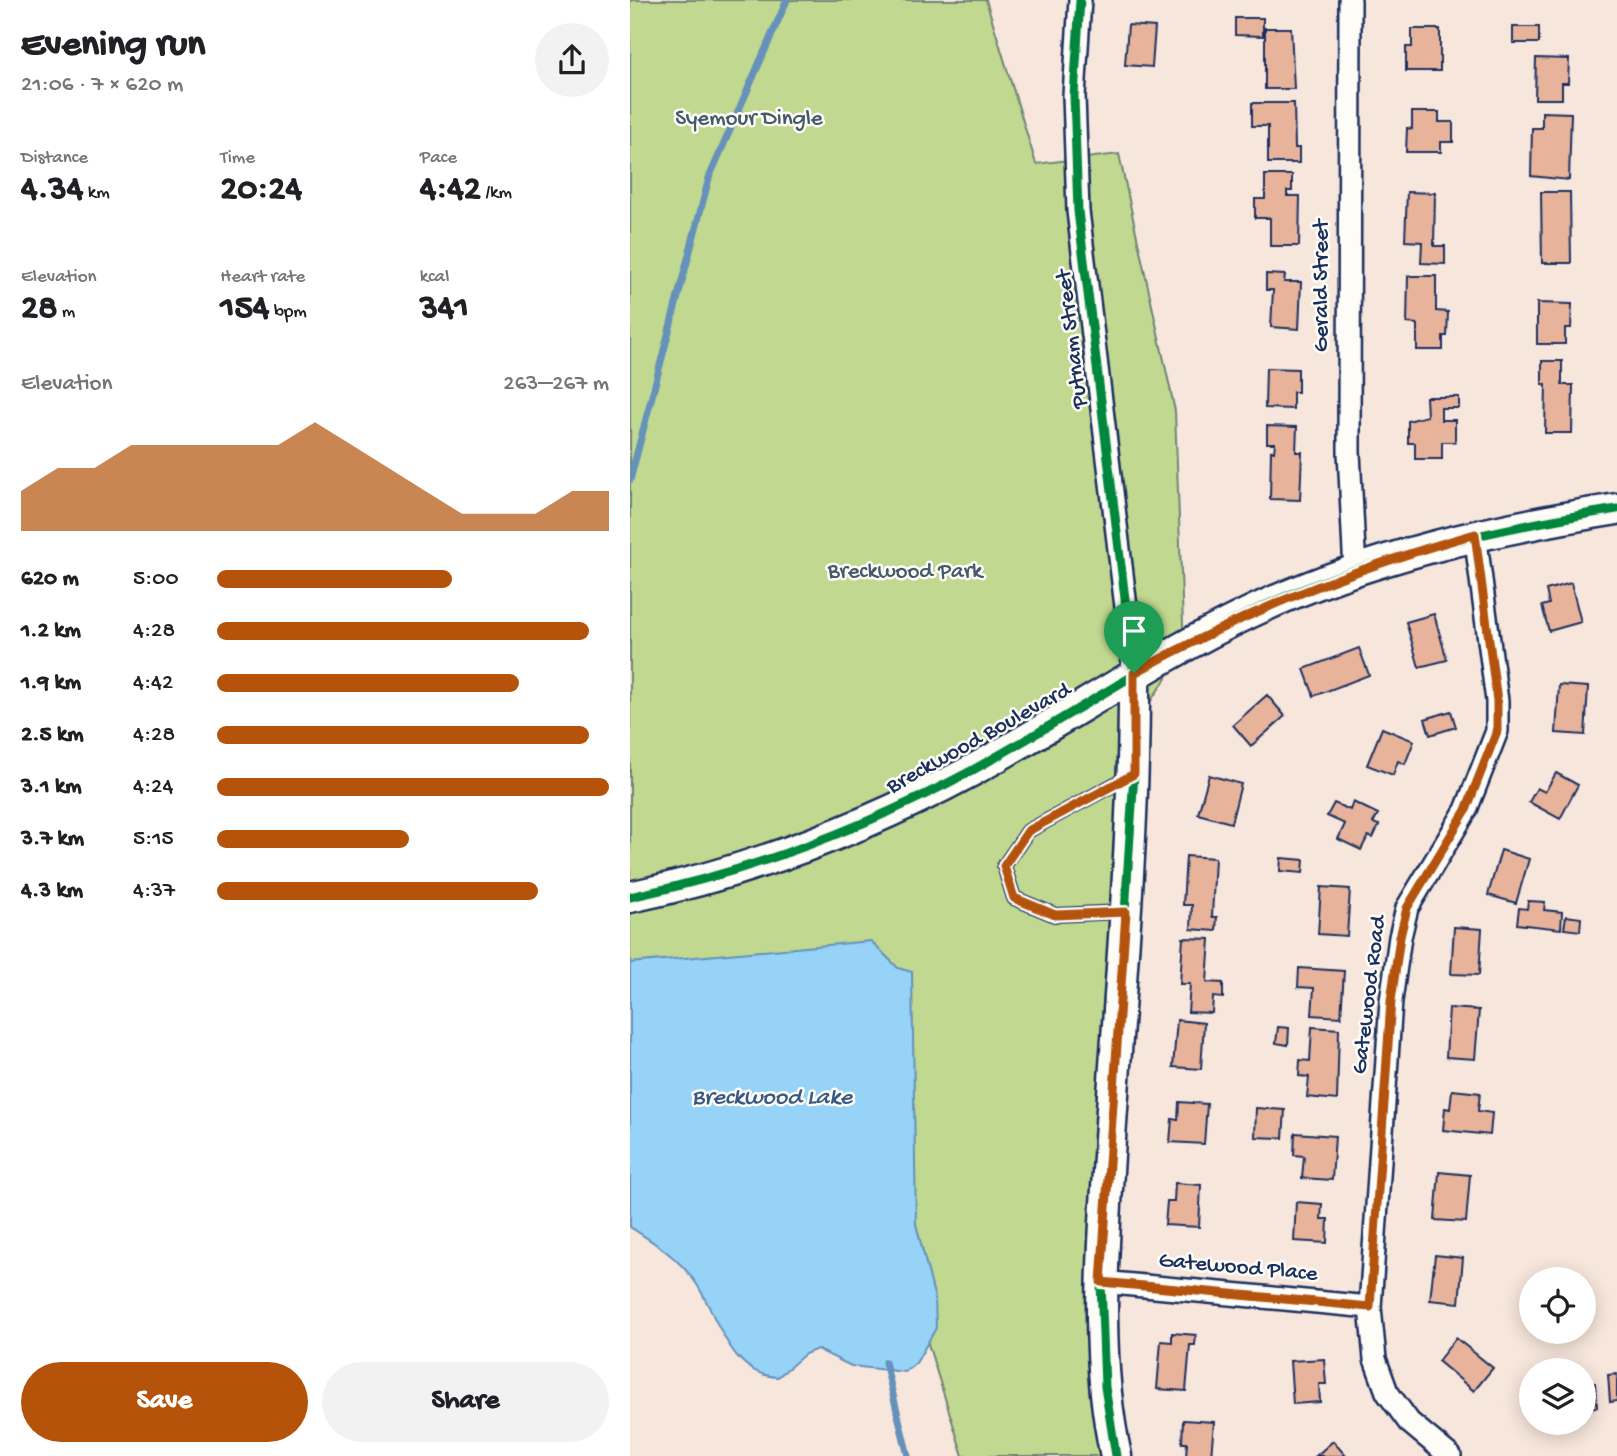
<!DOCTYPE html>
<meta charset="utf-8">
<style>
:root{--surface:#fff;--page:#f2f2f2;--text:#202124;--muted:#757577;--accent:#b45309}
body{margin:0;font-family:"Gochi Hand",sans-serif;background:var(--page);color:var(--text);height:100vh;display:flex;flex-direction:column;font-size:26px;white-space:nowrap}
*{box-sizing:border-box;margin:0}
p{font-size:23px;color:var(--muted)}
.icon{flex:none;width:38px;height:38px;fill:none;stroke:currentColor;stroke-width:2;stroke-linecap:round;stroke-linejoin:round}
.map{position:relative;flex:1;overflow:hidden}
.sheet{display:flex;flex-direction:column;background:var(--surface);width:630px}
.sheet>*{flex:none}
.fabs{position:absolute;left:889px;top:1267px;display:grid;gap:14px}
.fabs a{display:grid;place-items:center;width:77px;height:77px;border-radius:50%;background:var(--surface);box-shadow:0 4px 18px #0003;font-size:35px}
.pin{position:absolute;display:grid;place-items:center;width:60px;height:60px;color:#fff;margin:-72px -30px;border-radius:50% 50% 50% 0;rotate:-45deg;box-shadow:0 0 7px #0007}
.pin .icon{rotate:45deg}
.round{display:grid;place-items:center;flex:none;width:74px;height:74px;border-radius:37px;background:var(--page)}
.overview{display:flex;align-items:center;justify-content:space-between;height:119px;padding:0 21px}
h1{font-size:38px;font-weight:700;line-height:52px}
.figures{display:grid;grid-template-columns:repeat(3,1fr);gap:10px;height:119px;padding:7px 21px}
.figures div{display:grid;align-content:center}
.figures b{font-size:35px;font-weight:700}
.figures small{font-size:19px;font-weight:400}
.figures p{font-size:19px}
.chart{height:196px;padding:14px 21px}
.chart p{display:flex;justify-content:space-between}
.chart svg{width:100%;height:126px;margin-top:7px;fill:var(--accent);opacity:.7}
.primary-button{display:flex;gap:14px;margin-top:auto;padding:14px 21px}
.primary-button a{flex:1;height:80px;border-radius:42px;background:var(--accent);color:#fff;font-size:28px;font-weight:700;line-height:80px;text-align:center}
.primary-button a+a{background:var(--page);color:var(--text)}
ul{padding:0 21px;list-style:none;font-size:23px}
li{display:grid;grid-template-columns:112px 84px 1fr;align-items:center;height:52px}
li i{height:18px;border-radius:9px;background:var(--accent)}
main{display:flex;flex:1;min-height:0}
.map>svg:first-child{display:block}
</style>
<main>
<section class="sheet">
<div class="overview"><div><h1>Evening run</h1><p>21:06 · 7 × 620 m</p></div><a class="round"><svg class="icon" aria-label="share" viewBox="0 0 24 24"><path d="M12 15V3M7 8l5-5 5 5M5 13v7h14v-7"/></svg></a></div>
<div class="figures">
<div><p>Distance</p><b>4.34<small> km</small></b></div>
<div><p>Time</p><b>20:24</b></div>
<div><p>Pace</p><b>4:42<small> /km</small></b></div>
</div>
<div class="figures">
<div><p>Elevation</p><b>28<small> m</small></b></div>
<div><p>Heart rate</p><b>154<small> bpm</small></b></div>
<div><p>kcal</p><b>341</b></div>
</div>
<div class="chart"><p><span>Elevation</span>263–267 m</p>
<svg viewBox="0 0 160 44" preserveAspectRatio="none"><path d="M0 44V30L10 22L20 22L30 14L40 14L50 14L60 14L70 14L80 6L90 14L100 22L110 30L120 38L130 38L140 38L150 30L160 30V44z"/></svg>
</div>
<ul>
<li><b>620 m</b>5:00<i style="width:60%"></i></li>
<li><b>1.2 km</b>4:28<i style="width:95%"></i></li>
<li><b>1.9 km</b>4:42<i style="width:77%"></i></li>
<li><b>2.5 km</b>4:28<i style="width:95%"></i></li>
<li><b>3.1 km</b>4:24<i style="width:100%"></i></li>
<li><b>3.7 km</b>5:15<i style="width:49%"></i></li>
<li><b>4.3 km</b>4:37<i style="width:82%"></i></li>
</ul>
<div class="primary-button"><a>Save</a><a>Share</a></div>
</section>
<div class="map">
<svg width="987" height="1456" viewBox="0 0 987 1456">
<rect width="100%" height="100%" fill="#f7e6db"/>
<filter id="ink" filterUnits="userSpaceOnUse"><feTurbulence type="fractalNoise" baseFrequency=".0143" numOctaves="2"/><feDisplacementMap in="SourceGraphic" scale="14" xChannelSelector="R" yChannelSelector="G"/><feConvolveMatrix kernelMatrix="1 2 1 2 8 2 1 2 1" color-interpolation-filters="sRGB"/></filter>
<g filter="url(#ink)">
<path fill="#c0d88f" stroke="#6e8476" stroke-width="2" d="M0 0H356L406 164 489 154 545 411 554 652 509 718 477 1456H333L198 1023 0 989Z"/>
<path fill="#96d3f7" stroke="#6591ba" stroke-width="2" d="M241 941 268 968 282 972 286 1224 305 1299 306 1328 286 1363 275 1372 221 1366 187 1349 175 1354 148 1377C99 1375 88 1316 66 1283 49 1258 25 1243 0 1227V963Z"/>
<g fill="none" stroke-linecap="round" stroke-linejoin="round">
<path stroke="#6591ba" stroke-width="7" d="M0 480 79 178 157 0
M255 1362 278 1456"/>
</g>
<path fill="#e8b39b" stroke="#1b2f5e" stroke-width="2" d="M605 18H633V36L605 35Z
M498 25 525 27 522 67 495 65Z
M883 27H909V43H883Z
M635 28H661L664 89H635Z
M782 29H810V71H776V47H782Z
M906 58 939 59 938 83H932V99H905Z
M622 103H664L665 148H669V163H638V126H622Z
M782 112H809V122H823V142H811V152H776L777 128 782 129Z
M912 112 941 113 939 180 901 176 902 128H912Z
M635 175H662V191H657V196H670L669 246H640V218H625V199H635Z
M777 192 805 193 804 246H815V264L791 263 792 242 775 241Z
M911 192H940L941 263H912Z
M636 274 655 275 654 282H671L669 329 641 327 643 290H636Z
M778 276H806V311L818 312 817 336H813V350H787V324L777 323Z
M907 303 942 304 941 328H935V344H907Z
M912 361H932V385H943L942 433H915L916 384H912Z
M636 368 668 369V392H663V409L635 408Z
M796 397H829V408H811V420H825V442H812V459H785V443H778V421L797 416Z
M637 426 667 427 666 452H672L670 500 640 499 641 451 644 452 645 443H637Z
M941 583 951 622 919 631 912 606 919 604 916 590Z
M804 614 817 660 789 667 776 622Z
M729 648 739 675 684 696 674 669Z
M929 685 958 687 955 735 926 733Z
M637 695 655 716 621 746 603 725Z
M821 711 826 727 800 735 795 719Z
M752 728 784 741 775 764 768 761 763 775 737 765Z
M926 773 948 785 930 819 899 802 907 788 915 792Z
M579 775 611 784 601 823 568 814Z
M723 802 748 814 743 823 749 825 743 838 738 836 731 850 708 839 715 824 697 816 704 803 720 810Z
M871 850 899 859 886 903 858 895Z
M556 856 585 858 582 917H587L586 931 561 929 562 905H553Z
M651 858 674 860 673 873 650 871Z
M691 887 720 889 717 936 688 934Z
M898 901 915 902 914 910 932 912 931 929 887 924 889 908 897 909Z
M936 916 951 918 950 931 934 929Z
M824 927 852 929 849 975 821 974Z
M553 938 580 939 577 982 593 983V998L583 997 582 1013 558 1012 560 984H550Z
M669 968 714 971 711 1017 682 1015 684 988 668 987Z
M819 1008 849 1010 845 1059 816 1057Z
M547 1020 574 1023 571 1069 543 1067Z
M648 1027 659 1028 658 1045 646 1043Z
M682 1027 709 1029 707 1100 677 1097 679 1077 669 1076 670 1060 680 1061Z
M822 1090 850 1093 848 1111 862 1113 860 1135 813 1130 815 1108 820 1109Z
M549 1102 577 1104 574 1144 540 1142 542 1119 548 1120Z
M626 1108 655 1110 653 1138 625 1137Z
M665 1133 705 1136 702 1180 672 1178 674 1156 664 1155Z
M809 1172 840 1175 836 1222 805 1220Z
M545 1183 571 1185 569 1227 535 1225 537 1201H544Z
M666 1202 692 1204 691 1219H698L697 1243 664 1241Z
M805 1255 833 1258 829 1303 800 1300Z
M542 1333 566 1335 565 1345H560L556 1391 527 1389 531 1341 542 1342Z
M826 1338 863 1368 844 1391 808 1361Z
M694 1359 696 1384H689L690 1402 663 1404 660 1361Z
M987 1374V1401L980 1402 978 1375Z
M965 1383 967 1407 954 1408V1384Z
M898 1387H901V1416H900Z
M553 1420 584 1422 581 1456H556L557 1443H552Z
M703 1441 716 1456H686Z"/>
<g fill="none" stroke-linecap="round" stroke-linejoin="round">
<defs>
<path id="lane" d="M493 912 425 915 384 898 374 866 398 831 498 777"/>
<path id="street" d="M450 0 444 96 448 211 504 673
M720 0 719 452 725 572
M471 1282 740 1307
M820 1456 779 1422 757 1392 745 1359 740 1307 761 1001 770 937 777 908 836 810 867 731V701L845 534"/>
<path id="secondary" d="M0 897C118 872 235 828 341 771 436 719 524 658 621 612 737 557 862 529 987 509
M486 1456C463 1352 474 1244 480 1139 490 984 505 828 504 673"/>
</defs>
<use href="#lane" stroke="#1b2f5e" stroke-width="16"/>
<use href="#street" stroke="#1b2f5e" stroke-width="26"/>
<use href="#secondary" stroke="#1b2f5e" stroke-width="35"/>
<use href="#lane" stroke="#fdfcf7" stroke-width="10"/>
<use href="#street" stroke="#fdfcf7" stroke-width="21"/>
<use href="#secondary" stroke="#fdfcf7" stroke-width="30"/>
<defs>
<path id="cycleway" d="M450 0 444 96 448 211 504 673V774L471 1282 475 1387 486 1456
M0 897C118 872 235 828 341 771 436 719 524 658 621 612 737 557 862 529 987 509"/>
</defs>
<use href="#cycleway" stroke="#fdfcf7" stroke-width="13"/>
<use href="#cycleway" stroke="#00873e" stroke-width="9"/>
</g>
</g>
<g fill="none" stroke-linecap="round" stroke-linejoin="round" filter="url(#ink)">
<defs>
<path id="route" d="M845 534 867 701V731L836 810 777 908 770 937 761 1001 740 1307 471 1282 496 912 425 915 384 898 374 866 398 831 504 774V673C617 611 721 569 845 534Z"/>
</defs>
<use href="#route" stroke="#fff" stroke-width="14"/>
<use href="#route" stroke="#b45309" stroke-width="9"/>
</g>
<g text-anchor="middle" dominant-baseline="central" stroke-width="5" stroke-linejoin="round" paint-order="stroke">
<g font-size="23" fill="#44596a" stroke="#fdfcf7">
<text x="119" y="119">Syemour Dingle</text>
<text x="275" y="572">Breckwood Park</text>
</g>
<g font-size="23" fill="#1b2f5e" stroke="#fdfcf7">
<text transform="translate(692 286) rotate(-90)">Gerald Street</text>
<text transform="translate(443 339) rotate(-97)">Putnam Street</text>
<text transform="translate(349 739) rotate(-29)">Breckwood Boulevard</text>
<text transform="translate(740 995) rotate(-83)">Gatewood Road</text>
<text transform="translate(608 1268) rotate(5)">Gatewood Place</text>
</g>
<g font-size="24" font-style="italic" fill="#3a5884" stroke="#fdfcf7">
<text x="142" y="1098">Breckwood Lake</text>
</g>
</g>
</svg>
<div class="fabs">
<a><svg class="icon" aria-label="locate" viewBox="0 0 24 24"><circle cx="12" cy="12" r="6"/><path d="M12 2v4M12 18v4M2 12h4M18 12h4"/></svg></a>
<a><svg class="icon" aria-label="layers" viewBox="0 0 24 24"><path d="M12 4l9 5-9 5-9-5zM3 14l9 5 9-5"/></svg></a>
</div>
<div class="pin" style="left:504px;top:673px;background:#1e9e55"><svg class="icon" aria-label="arrive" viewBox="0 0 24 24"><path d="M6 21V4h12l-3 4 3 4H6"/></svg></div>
</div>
</main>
